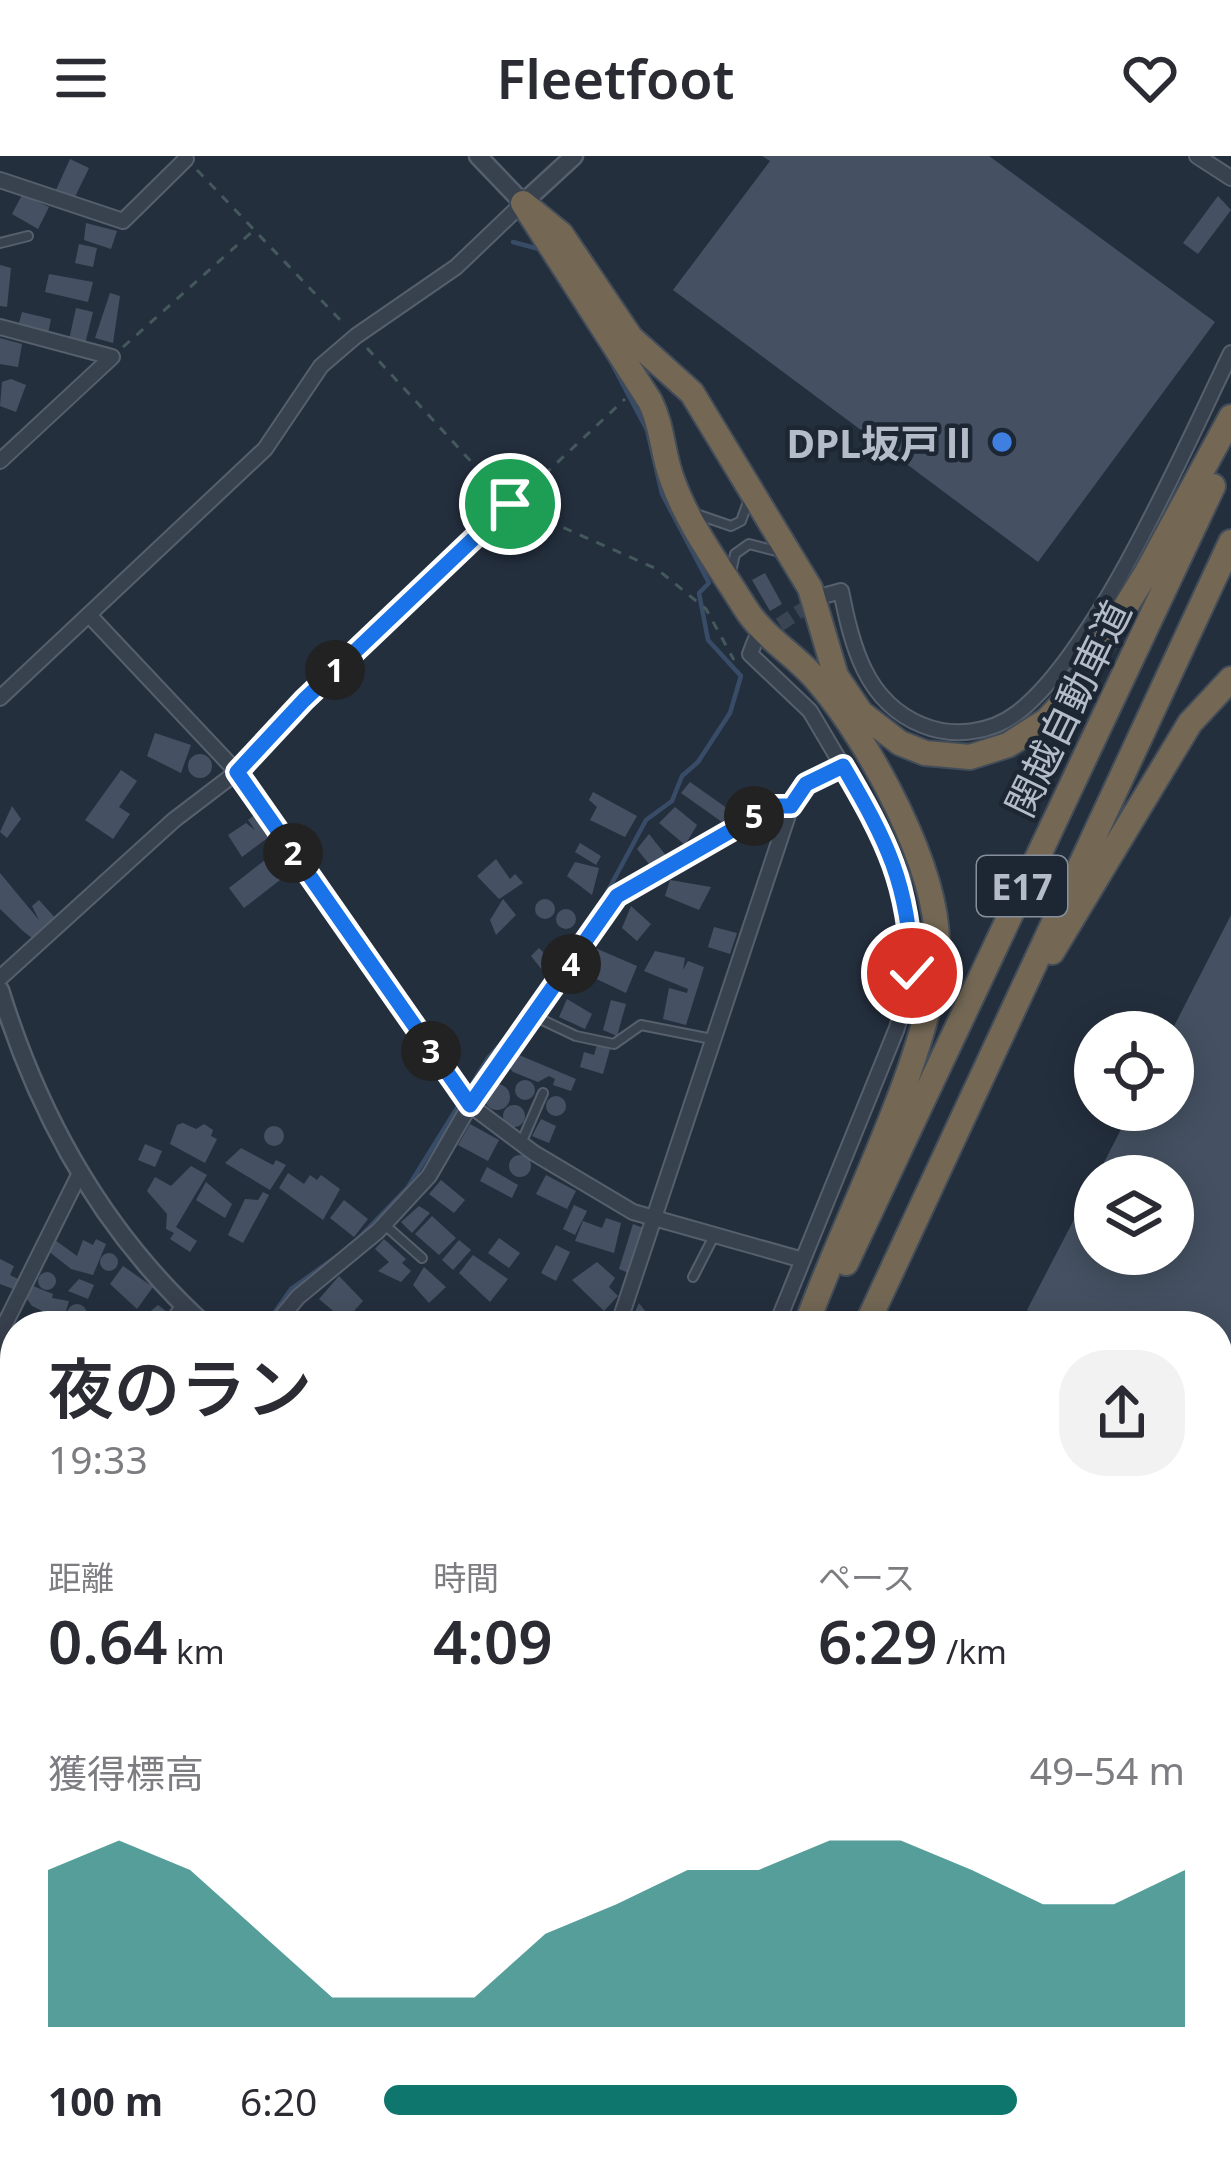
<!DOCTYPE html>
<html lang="ja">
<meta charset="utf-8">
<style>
:root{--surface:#fff;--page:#f2f2f3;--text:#2b2b33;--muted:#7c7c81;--accent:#0f766e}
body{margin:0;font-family:"Noto Sans","Noto Sans JP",sans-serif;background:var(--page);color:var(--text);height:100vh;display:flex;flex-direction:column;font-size:45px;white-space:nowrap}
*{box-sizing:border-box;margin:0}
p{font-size:39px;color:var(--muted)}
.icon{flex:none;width:66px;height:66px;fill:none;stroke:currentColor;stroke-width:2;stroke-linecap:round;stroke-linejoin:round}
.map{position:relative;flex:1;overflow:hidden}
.sheet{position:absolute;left:0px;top:1155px;width:1233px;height:858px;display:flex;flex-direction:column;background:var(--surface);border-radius:48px 48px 0 0;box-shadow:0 6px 30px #0003}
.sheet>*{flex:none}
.tools{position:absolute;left:1074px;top:855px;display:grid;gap:24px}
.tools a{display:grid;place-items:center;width:120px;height:120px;border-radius:50%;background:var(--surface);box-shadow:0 6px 30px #0003;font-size:60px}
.pin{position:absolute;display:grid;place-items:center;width:102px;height:102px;color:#fff;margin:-51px;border:6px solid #fff;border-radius:50%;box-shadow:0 3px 12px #0007}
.km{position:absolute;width:60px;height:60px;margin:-30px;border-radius:50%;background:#222;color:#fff;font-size:33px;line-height:60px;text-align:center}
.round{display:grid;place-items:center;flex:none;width:126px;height:126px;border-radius:48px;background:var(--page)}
.head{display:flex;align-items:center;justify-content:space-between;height:204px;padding:0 48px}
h1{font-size:66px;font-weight:600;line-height:90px}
.stats{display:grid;grid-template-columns:repeat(3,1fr);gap:18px;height:204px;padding:12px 48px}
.stats div{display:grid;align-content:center}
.stats b{font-size:60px;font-weight:600}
.stats small{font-size:33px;font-weight:400}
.stats p{font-size:33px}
.chart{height:336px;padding:24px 48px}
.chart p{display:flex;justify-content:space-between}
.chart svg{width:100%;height:216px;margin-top:12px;fill:var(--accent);opacity:.7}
ul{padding:0 48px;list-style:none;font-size:39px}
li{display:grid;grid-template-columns:192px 144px 1fr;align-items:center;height:90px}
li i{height:30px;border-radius:15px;background:var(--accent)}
header{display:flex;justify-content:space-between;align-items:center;height:156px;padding:0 48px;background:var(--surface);font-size:54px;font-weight:600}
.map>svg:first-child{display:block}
</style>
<header><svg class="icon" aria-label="menu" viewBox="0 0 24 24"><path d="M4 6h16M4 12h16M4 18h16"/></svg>Fleetfoot<svg class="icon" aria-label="heart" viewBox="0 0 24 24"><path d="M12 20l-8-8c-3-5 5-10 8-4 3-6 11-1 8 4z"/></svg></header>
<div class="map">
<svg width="1231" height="2013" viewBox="0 0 1231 2013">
<rect width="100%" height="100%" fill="#242f3e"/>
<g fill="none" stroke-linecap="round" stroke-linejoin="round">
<path stroke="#394c67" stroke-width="4.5" d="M513 86 539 93
M590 768 646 664 672 645 682 620 698 606 730 557 741 520 708 484 699 437 709 427 662 338 647 274 610 204
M545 832 583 777
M356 1085 408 1031 488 902 525 861
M265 1170 291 1133 347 1093
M0 1923 15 1922"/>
<path stroke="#394c67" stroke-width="30" d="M121 2013 159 2006 241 2013"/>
</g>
<path fill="#455162" d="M762 0H989L1215 166 1038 406 673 134 770 5Z
M70 3 89 12 73 45 55 36Z
M22 39 49 51 38 73 12 58Z
M1218 40 1231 54 1198 98 1183 87Z
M86 67 117 75 111 93 84 84Z
M79 88 97 92 93 111 75 107Z
M0 109 11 112 7 151 0 150Z
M49 118 93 126 88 146 45 136Z
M110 137 120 140 113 187 95 182Z
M76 152 93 156 85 188 69 184Z
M22 156 51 163 48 178 18 171Z
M0 182 22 188 18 211 0 208Z
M11 223 26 229 16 256 0 250 2 226Z
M765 417 782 448 770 455 752 424Z
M155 577 191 589 181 617 147 600Z
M188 610a12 12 0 1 1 24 0a12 12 0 1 1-24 0Z
M121 614 137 625 119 651 130 658 113 683 85 664Z
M690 626 731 655 722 666 681 637Z
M593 636 637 660 625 681 590 664 597 651 589 644Z
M12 650 21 663 7 682 0 676Z
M675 651 697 669 685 689 659 667Z
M257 657 273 678 242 701 228 679 246 667 255 674 248 664Z
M649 678 668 702 653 713 637 693Z
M580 687 601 700 596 709 575 696Z
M496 703 510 723 515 718 523 727 499 743 477 720Z
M265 704 280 724 244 752 229 732Z
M575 706 599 712 592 739 567 720Z
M0 717 39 764 32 750 39 744 57 764 33 783 23 775 0 753Z
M670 724 711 731 699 754 665 740Z
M503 743 516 759 496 779 490 764Z
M535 753a10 10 0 1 1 20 0a10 10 0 1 1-20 0Z
M631 750 651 768 637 785 622 772Z
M556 763a10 10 0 1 1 20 0a10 10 0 1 1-20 0Z
M1231 759V1231L1224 1228 1218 1239V1170H1057L1027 1154 1095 1023V1098H1173V1020H1097L1131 954H1173L1171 876Z
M714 771 737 777 730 798 708 791Z
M593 791 637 810 626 837 584 817Z
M539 792 546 799 553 792 558 797 546 819 531 800Z
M655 795 685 802 683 814 688 805 704 811 686 869 663 863 669 832 687 837 688 833 644 815Z
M567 843 592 858 585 873 559 861Z
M611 844 626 848 617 880 603 874Z
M597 889 610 893 603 918 580 911 584 896 594 899Z
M512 896 576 923 571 935 553 929 555 923 549 920 538 926 513 916 507 909Z
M515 934a10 10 0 1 1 20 0a10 10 0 1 1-20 0Z
M484 941a13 13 0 1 1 26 0a13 13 0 1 1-26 0Z
M546 950a10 10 0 1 1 20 0a10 10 0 1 1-20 0Z
M503 960a11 11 0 1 1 22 0a11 11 0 1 1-22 0Z
M541 963 556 970 549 987 532 980Z
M183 967 196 973 204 968 213 974 211 980 217 983 205 1007 170 988 177 969Z
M470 968 499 984 488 1005 458 989Z
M264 980a10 10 0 1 1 20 0a10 10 0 1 1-20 0Z
M145 988 162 995 155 1011 138 1004Z
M241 992 273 1009 276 1004 286 1009 270 1034 225 1007Z
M509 1010a11 11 0 1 1 22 0a11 11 0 1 1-22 0Z
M191 1010 207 1019 176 1071 197 1085 190 1096 170 1083 174 1077 166 1073 167 1058 147 1035 155 1021 171 1030Z
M487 1011 518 1029 512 1042 480 1025Z
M288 1017 304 1028 310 1019 317 1024 321 1019 340 1033 323 1064 279 1032Z
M546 1019 576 1035 567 1053 536 1038Z
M441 1024 465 1044 454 1057 429 1038Z
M206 1026 232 1048 225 1062 196 1044Z
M263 1036 269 1039 243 1087 228 1079 245 1043 258 1044Z
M344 1044 368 1063 354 1081 330 1062Z
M574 1049 587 1055 575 1079 563 1073Z
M419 1050 430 1057 412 1077 401 1066Z
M432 1060 456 1082 439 1099 415 1078Z
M606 1062 621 1067 614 1097 575 1085 583 1065 602 1072Z
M633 1068 646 1073 631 1118 619 1113Z
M499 1082 520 1097 509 1112 488 1097Z
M96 1083 106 1088 93 1119 71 1113 47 1094 55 1084 77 1100 83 1084 93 1089Z
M384 1083 406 1103 402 1107 411 1115 401 1126 378 1115 389 1106 375 1093Z
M459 1084 471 1094 453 1114 442 1104Z
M556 1089 570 1096 556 1125 541 1117Z
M100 1106a9 9 0 1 1 18 0a9 9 0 1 1-18 0Z
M473 1099 508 1123 490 1146 459 1117Z
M0 1103 14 1110 10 1119 18 1123 13 1133 0 1128Z
M597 1106 615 1122 609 1131 618 1140 604 1155 572 1124Z
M123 1110 153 1131 137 1153 110 1128Z
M424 1111 446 1131 429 1147 413 1129Z
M38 1125a9 9 0 1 1 18 0a9 9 0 1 1-18 0Z
M339 1120 363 1145 345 1165 319 1143Z
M79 1123 94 1129 88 1143 68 1135Z
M33 1130 53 1138 52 1142 69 1145 63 1165 32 1150 27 1143Z
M639 1147 653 1165 659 1170 630 1167Z
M67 1158a10 10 0 1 1 20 0a10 10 0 1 1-20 0Z
M158 1149 166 1155 162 1170H116L124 1158 136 1165 142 1156 147 1158Z
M0 1214 15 1225V1249L0 1242Z
M9 1274 15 1276V1305L3 1323 0 1289Z
M7 1399 15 1407V1420L8 1427 0 1418V1405Z
M15 1692V1712H0V1695Z
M4 1720 14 1723 8 1744 0 1741Z
M-4 1789a11 11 0 1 1 22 0a11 11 0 1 1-22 0Z"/>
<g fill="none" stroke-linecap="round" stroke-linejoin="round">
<path stroke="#3a4453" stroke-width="14" stroke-dasharray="14 7" stroke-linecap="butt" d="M762 480 819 443"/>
<defs>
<path id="service" d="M0 87 28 80
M696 358 731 370 741 365 748 346
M731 416 735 398 749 388 780 396
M536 861 576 880 614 888 641 869 712 883
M522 985 543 937
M386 1070 422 1102
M693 1121 714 1080
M1218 1681 1231 1692"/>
<path id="minor" d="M1197 0 1231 22
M0 24 123 65 186 3
M0 171 112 201
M0 305 112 201
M823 440 841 435C852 489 865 546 922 569 953 582 991 577 1017 557 1097 496 1185 291 1231 197
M89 459 237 616 470 949 534 997 633 1056 803 1104
M755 485 750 498 810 555 881 675 902 722 911 773 912 817 897 872 776 1170
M0 542 265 293 321 210 356 180 456 111 523 47
M0 822 174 664 237 616
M169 1170 184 1150
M274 1170 298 1141 378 1075 429 1020 470 949 618 740 774 649 791 650
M618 1170 791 650 805 628 843 610
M0 1178 79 1019
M0 1191 15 1195
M0 1330 15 1343
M0 1668 15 1610
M1218 1757 1231 1730"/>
<path id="tertiary" d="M478 0 523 47 574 0
M0 834C40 964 105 1079 206 1170
M1218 1648 1231 1651
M0 1658 15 1659
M1218 1814 1231 1826"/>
<path id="motorway" d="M1052 796 1190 567 1231 523
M846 1107 1213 330
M806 1170C842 1067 935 894 937 791 939 713 870 587 820 528 797 499 764 483 744 450 720 411 687 367 672 323 662 297 663 271 650 245L523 47 561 78 631 182 692 237 810 432 836 520 861 557 900 587 925 597 970 601 1008 589 1047 564 1073 536 1147 416 1231 261
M866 1170 1231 386
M532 2013 536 1998
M576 2013 580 1998"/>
</defs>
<use href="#service" stroke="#565f6c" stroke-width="12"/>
<use href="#minor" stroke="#565f6c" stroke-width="18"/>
<use href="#tertiary" stroke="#565f6c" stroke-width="21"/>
<use href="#motorway" stroke="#434c59" stroke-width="28"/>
<path stroke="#44595c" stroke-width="3" stroke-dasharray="9 9" stroke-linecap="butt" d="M197 14 344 168
M123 191 254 74
M367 192 510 348 657 413 706 453 734 504
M246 606 304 544 625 243
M0 1858 15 1860
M0 1945 15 1944"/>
<use href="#service" stroke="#38414e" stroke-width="8"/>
<use href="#minor" stroke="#38414e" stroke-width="14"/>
<use href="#tertiary" stroke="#38414e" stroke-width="16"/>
<use href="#motorway" stroke="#746855" stroke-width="24"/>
</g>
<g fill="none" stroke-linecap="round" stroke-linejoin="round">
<defs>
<path id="route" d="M510 348 304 544 237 616 470 949 617 740 774 650H791L806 628 843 610C887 685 909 728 912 817"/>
</defs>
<use href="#route" stroke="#fff" stroke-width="24"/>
<use href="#route" stroke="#1a73e8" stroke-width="15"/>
</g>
<circle fill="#3f7fe0" stroke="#1d2633" stroke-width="4.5" cx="1002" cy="286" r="12"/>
<g text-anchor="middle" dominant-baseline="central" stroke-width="9" stroke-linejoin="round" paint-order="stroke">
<rect fill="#1d2633" stroke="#878f9c" stroke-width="3" x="977" y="700" width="90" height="60" rx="9"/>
<g font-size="36" font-weight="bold" fill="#b4bcc9">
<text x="1022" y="730">E17</text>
</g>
<g font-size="39" font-weight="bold" fill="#b4bcc9" stroke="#1d2633" text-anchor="end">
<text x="978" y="286">DPL坂戸Ⅱ</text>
</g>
<g font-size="39" fill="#b4bcc9" stroke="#1d2633">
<text transform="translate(1067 552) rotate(-64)">関越自動車道</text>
</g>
</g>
</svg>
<div class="tools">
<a><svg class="icon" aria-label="locate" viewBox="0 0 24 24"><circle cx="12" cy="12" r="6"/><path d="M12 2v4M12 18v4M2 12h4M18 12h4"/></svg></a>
<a><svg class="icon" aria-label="layers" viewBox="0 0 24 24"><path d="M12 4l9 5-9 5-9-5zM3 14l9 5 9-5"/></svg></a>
</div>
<div class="pin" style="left:510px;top:348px;background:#1e9e55"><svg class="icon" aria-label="arrive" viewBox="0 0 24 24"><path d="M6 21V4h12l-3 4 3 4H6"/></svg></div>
<div class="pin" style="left:912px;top:817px;background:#d93025"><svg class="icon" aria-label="check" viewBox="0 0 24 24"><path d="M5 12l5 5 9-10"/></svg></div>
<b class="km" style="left:335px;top:514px">1</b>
<b class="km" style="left:293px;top:697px">2</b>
<b class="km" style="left:431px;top:895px">3</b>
<b class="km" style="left:571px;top:808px">4</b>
<b class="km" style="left:754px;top:660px">5</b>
<section class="sheet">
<div class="head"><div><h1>夜のラン</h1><p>19:33</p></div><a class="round"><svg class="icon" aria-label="share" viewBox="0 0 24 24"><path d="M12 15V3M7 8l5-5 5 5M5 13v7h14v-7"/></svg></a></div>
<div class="stats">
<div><p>距離</p><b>0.64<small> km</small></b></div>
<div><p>時間</p><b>4:09</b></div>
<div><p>ペース</p><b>6:29<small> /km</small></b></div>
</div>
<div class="chart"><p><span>獲得標高</span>49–54 m</p>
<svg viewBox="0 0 160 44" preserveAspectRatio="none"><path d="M0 44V12L10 6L20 12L30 25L40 38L50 38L60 38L70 25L80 19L90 12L100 12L110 6L120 6L130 12L140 19L150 19L160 12V44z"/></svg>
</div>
<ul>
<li><b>100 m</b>6:20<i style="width:79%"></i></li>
</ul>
</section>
</div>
